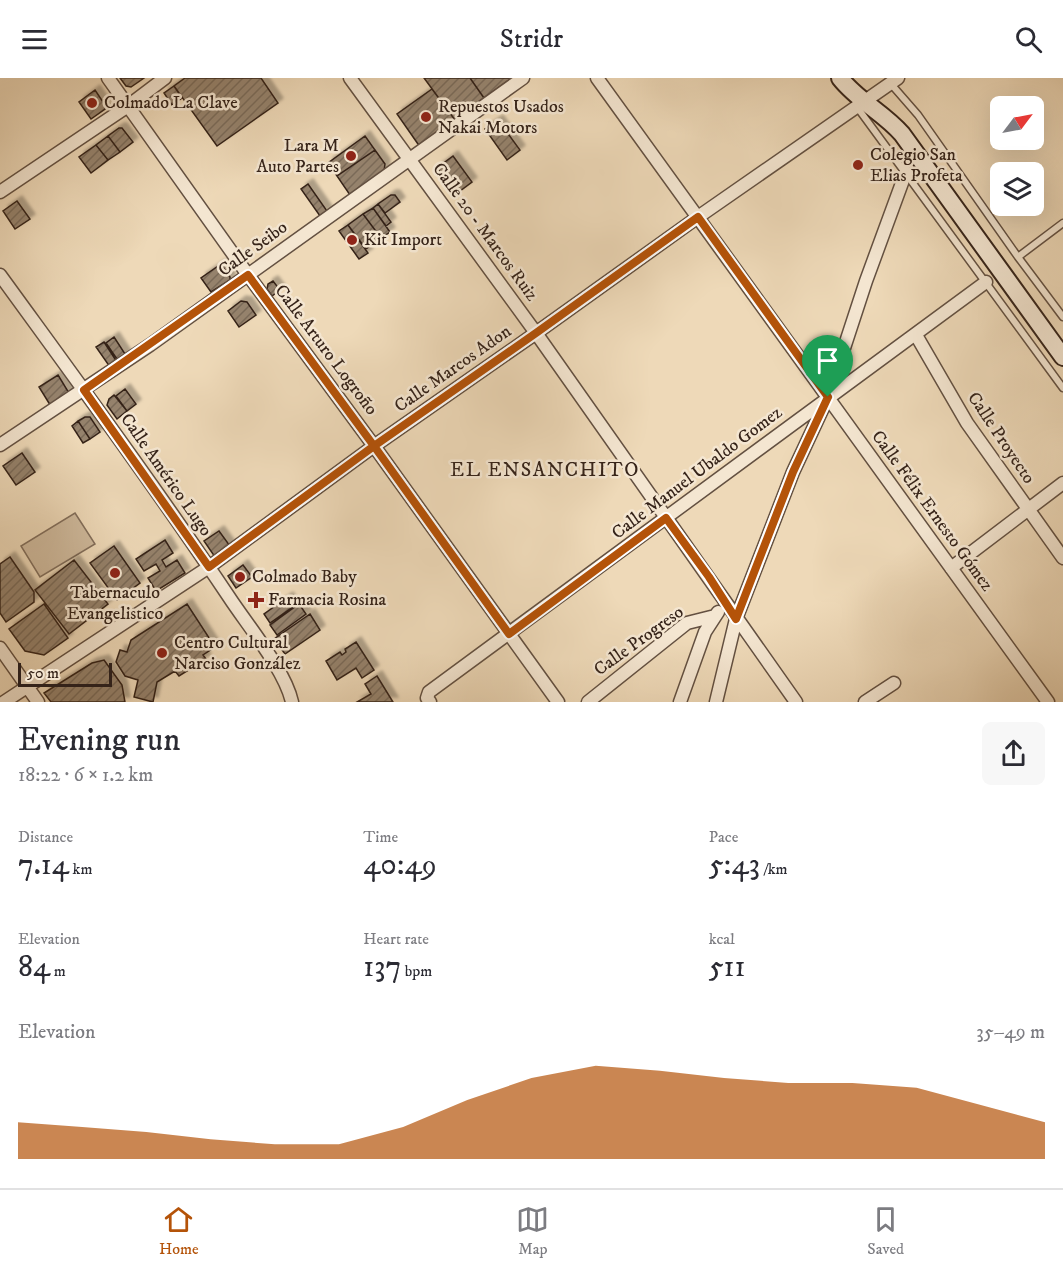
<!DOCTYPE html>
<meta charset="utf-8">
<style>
:root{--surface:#fff;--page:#f7f7f7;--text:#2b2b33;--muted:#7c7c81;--line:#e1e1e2;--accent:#b45309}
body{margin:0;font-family:"IM FELL DW Pica",serif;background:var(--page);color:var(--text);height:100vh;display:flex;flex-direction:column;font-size:22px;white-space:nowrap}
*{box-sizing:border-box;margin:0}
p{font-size:20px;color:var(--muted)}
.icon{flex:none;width:33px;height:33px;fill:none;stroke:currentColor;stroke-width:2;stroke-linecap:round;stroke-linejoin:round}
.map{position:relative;height:624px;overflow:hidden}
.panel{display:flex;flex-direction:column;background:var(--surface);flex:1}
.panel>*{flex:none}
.needle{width:39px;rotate:58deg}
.tools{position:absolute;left:990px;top:18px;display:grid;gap:12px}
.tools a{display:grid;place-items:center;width:54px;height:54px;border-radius:9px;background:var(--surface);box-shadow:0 6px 24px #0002;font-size:30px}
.scale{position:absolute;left:18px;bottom:15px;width:94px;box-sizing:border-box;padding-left:6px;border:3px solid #352319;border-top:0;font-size:16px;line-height:21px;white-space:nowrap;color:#352319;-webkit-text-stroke:4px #f4e6d1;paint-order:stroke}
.pin{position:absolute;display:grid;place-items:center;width:51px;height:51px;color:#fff;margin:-62px -26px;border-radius:50% 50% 50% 0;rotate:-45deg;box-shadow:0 0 6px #0007}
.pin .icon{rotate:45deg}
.round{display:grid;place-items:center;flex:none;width:63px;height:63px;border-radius:9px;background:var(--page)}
.summary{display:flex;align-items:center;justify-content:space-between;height:102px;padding:0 18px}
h1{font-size:33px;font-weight:600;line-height:45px}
.metrics{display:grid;grid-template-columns:repeat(3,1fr);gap:9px;height:102px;padding:6px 18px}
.metrics div{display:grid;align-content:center}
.metrics b{font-size:30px;font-weight:600}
.metrics small{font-size:16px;font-weight:400}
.metrics p{font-size:16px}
.chart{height:168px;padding:12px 18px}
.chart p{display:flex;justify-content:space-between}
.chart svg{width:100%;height:108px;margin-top:6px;fill:var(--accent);opacity:.7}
header{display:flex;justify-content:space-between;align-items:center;height:78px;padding:0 18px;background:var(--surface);font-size:27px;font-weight:600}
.tab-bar{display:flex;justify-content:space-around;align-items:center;height:84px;border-top:2px solid var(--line);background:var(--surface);font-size:16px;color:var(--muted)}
.tab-bar a{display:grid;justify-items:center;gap:3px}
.tab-bar .current{color:var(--accent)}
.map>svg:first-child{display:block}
</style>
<header><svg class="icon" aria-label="menu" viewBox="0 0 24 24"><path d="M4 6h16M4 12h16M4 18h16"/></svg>Stridr<svg class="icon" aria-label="search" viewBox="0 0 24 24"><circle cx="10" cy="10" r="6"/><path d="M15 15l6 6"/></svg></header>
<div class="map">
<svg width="1063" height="624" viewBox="0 0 1063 624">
<defs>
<pattern id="building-hatch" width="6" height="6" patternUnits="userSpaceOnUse" patternTransform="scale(1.5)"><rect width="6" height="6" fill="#95826c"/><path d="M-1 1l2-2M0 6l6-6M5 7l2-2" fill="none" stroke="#7a6a58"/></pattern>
<filter id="shadow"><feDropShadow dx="5" dy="-5" stdDeviation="1.5" flood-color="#0004"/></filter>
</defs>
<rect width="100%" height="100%" fill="#eed9b8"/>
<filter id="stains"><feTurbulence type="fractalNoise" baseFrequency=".00333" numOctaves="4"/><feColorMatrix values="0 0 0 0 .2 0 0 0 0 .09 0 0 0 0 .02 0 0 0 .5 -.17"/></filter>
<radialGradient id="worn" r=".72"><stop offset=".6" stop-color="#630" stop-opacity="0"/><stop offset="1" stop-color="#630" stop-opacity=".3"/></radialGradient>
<path fill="#cfba9d" stroke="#826e5b" stroke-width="1.5" d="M75 435 95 466 40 499 21 468Z"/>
<path fill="url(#building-hatch)" stroke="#352319" stroke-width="1.5" filter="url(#shadow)" d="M120 0H144L131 9 126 8Z
M185 0H261L278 25 217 68 174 8Z
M424 0H470L484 20 455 42Z
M470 0H512L484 20Z
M174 8 182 20 172 27 164 15Z
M432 11 455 42 421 67 418 66 397 36Z
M95 12 105 27V31L91 41 79 24Z
M498 42 520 72 507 82 485 51Z
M119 50H122L133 64 120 74 108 58Z
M108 58 120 74 108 82 96 67Z
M365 58 375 72 337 98 328 85Z
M96 67 108 82 91 95 79 79Z
M375 72 385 86 384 93 350 117 337 98Z
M453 78 472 104 456 116 437 90Z
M308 106 327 133 320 138 301 111Z
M391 117H395L400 124 385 135 378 126Z
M17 123 30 141 15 151 3 133Z
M378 126 391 144 386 148 373 130Z
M373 130 390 154 381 160 363 136Z
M363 136 381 160 366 171 348 147Z
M348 147 368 175 359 181 339 153Z
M221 186 230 199V202L211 214 201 200Z
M273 203 280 212 272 218 267 211 268 206Z
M241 223 247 224 256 237 239 249 228 233Z
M114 259 127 279 119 284 106 265Z
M104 264 117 284 110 289 96 269Z
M58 297 69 315 52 330 39 309Z
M125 311 136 326 127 333 116 318Z
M114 317 127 333 117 341 107 327 109 321Z
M85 339H90L100 354 90 361 78 343Z
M78 343 90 361 83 365 72 348Z
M22 375 35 394 16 407 3 388Z
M219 453 230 468 215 479 204 463Z
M165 462 173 475 162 482 166 489 177 482 185 495 156 513 148 500 160 493 156 486 144 493 136 481Z
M114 468 140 505 117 522 90 485Z
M10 479 34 514V524L6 544 0 535V486Z
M74 482 108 526 69 556 35 512Z
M243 487 252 499 236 510 228 498Z
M288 519 294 528 270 545 264 536Z
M44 526 68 560 44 577 25 573 9 551Z
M187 526 215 569 203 577 206 581 179 598 175 593 157 604 153 624 134 619 138 602 125 598 116 584 120 572 127 574 131 562Z
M299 526 306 536 277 557 270 547Z
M310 536 320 552 285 576 274 561Z
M356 564 374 592 362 600 356 590 337 602 326 583 340 574 342 577 346 574 345 571Z
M104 582 122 607 125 624H51L44 615 92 585Z
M377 598 393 624H357L371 616 365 606Z"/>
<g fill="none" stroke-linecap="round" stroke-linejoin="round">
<defs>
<path id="service" d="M891 6 918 37 1018 179 1063 239
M857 29 1063 310
M1018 179 1063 145"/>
<path id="minor" d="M108 0 248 197 374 368 558 624
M350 0 536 255 796 624
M597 0 1048 624
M0 114 128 28 165 0
M0 197C77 303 156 410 229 519 248 548 285 592 292 624
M916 257 967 345 1063 480
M0 367 150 267 523 0
M951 490 1063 405
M0 570 38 624
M4 624 209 489 374 368 536 255 698 139 898 0
M430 624 427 620 429 614 986 204
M588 624 687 545 715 538
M680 624 705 554 718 534
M716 624 736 541 793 394 828 319 866 203 906 94
M865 624 894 605"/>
<path id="secondary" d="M840 0C858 23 884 35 902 56L1063 279"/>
</defs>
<use href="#service" stroke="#635041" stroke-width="9"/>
<use href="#minor" stroke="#635041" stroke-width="15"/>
<use href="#secondary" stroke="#352319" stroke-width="20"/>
<use href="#service" stroke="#f4e6d1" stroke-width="6"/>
<use href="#minor" stroke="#f4e6d1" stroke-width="12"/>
<use href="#secondary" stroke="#f4e6d1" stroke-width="16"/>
</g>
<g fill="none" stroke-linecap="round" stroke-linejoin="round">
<defs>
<path id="route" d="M828 319 698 139 536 255 374 368 248 197 84 312 209 489 374 368 509 556 666 440 709 499 736 541 793 394 828 319"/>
</defs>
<use href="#route" stroke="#fff" stroke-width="12"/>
<use href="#route" stroke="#b45309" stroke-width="8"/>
</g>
<g fill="#8f2418" stroke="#f4e6d1" stroke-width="2">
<circle cx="92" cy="25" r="6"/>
<circle cx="426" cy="39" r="6"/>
<circle cx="351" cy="78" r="6"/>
<circle cx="858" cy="87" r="6"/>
<circle cx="352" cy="162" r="6"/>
<circle cx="115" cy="495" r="6"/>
<circle cx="240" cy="499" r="6"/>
<path d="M253 513h6v6h6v6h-6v6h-6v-6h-6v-6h6z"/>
<circle cx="162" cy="575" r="6"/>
</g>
<g text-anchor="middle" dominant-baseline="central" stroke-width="5" stroke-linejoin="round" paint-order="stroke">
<g font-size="18" fill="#352319" stroke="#f4e6d1" text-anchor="start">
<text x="104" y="25">Colmado La Clave</text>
<text x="438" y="29">Repuestos Usados<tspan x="438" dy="21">Nakai Motors</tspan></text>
<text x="339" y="68" text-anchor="end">Lara M<tspan x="339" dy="21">Auto Partes</tspan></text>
<text x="870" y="77">Colegio San<tspan x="870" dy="21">Elias Profeta</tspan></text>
<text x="364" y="162">Kit Import</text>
<text x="252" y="499">Colmado Baby</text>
<text x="115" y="515" text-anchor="middle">Tabernaculo<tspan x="115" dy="21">Evangelistico</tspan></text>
<text x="268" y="522">Farmacia Rosina</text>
<text x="174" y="565">Centro Cultural<tspan x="174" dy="21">Narciso González</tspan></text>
</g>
<g font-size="18" fill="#352319" stroke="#f4e6d1">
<text transform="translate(485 154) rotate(54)">Calle 20 - Marcos Ruiz</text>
<text transform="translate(253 171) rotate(-36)">Calle Seibo</text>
<text transform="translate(326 272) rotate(53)">Calle Arturo Logroño</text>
<text transform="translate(453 291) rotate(-35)">Calle Marcos Adon</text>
<text transform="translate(1001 360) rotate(56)">Calle Proyecto</text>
<text transform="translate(697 395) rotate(-37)">Calle Manuel Ubaldo Gomez</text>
<text transform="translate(166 397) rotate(55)">Calle Américo Lugo</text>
<text transform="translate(932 433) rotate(54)">Calle Félix Ernesto Gómez</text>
<text transform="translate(639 563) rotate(-36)">Calle Progreso</text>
</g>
<g font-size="20" letter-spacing="1.5" fill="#352319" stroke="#f4e6d1">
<text x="545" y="392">EL ENSANCHITO</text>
</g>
</g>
<rect width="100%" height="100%" filter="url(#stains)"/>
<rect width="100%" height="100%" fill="url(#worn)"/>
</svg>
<div class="tools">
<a><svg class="needle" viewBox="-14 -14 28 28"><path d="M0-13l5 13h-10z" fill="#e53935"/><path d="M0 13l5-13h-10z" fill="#7c7c81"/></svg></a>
<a><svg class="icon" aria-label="layers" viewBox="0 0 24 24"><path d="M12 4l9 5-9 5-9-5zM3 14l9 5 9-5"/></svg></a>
</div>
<div class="scale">50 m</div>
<div class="pin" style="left:828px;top:319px;background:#1e9e55"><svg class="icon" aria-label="arrive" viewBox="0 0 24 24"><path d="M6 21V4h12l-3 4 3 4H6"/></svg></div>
</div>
<section class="panel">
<div class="summary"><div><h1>Evening run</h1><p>18:22 · 6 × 1.2 km</p></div><a class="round"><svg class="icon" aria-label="share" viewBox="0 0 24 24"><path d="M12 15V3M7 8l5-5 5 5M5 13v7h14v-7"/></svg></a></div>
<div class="metrics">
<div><p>Distance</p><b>7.14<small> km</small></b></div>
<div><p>Time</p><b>40:49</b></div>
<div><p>Pace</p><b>5:43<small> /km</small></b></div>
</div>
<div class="metrics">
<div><p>Elevation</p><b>84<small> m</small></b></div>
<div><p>Heart rate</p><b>137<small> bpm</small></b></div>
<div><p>kcal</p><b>511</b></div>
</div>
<div class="chart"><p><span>Elevation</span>35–49 m</p>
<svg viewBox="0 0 160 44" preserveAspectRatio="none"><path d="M0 44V29L10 31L20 33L30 36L40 38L50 38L60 31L70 20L80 11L90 6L100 8L110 11L120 13L130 13L140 15L150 22L160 29V44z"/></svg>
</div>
</section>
<nav class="tab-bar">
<a class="current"><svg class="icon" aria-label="home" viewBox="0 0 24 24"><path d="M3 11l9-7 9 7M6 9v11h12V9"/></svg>Home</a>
<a><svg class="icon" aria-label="map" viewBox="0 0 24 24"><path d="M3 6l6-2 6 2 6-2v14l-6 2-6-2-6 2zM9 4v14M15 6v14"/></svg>Map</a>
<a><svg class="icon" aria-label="saved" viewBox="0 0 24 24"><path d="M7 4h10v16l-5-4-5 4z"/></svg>Saved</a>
</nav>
